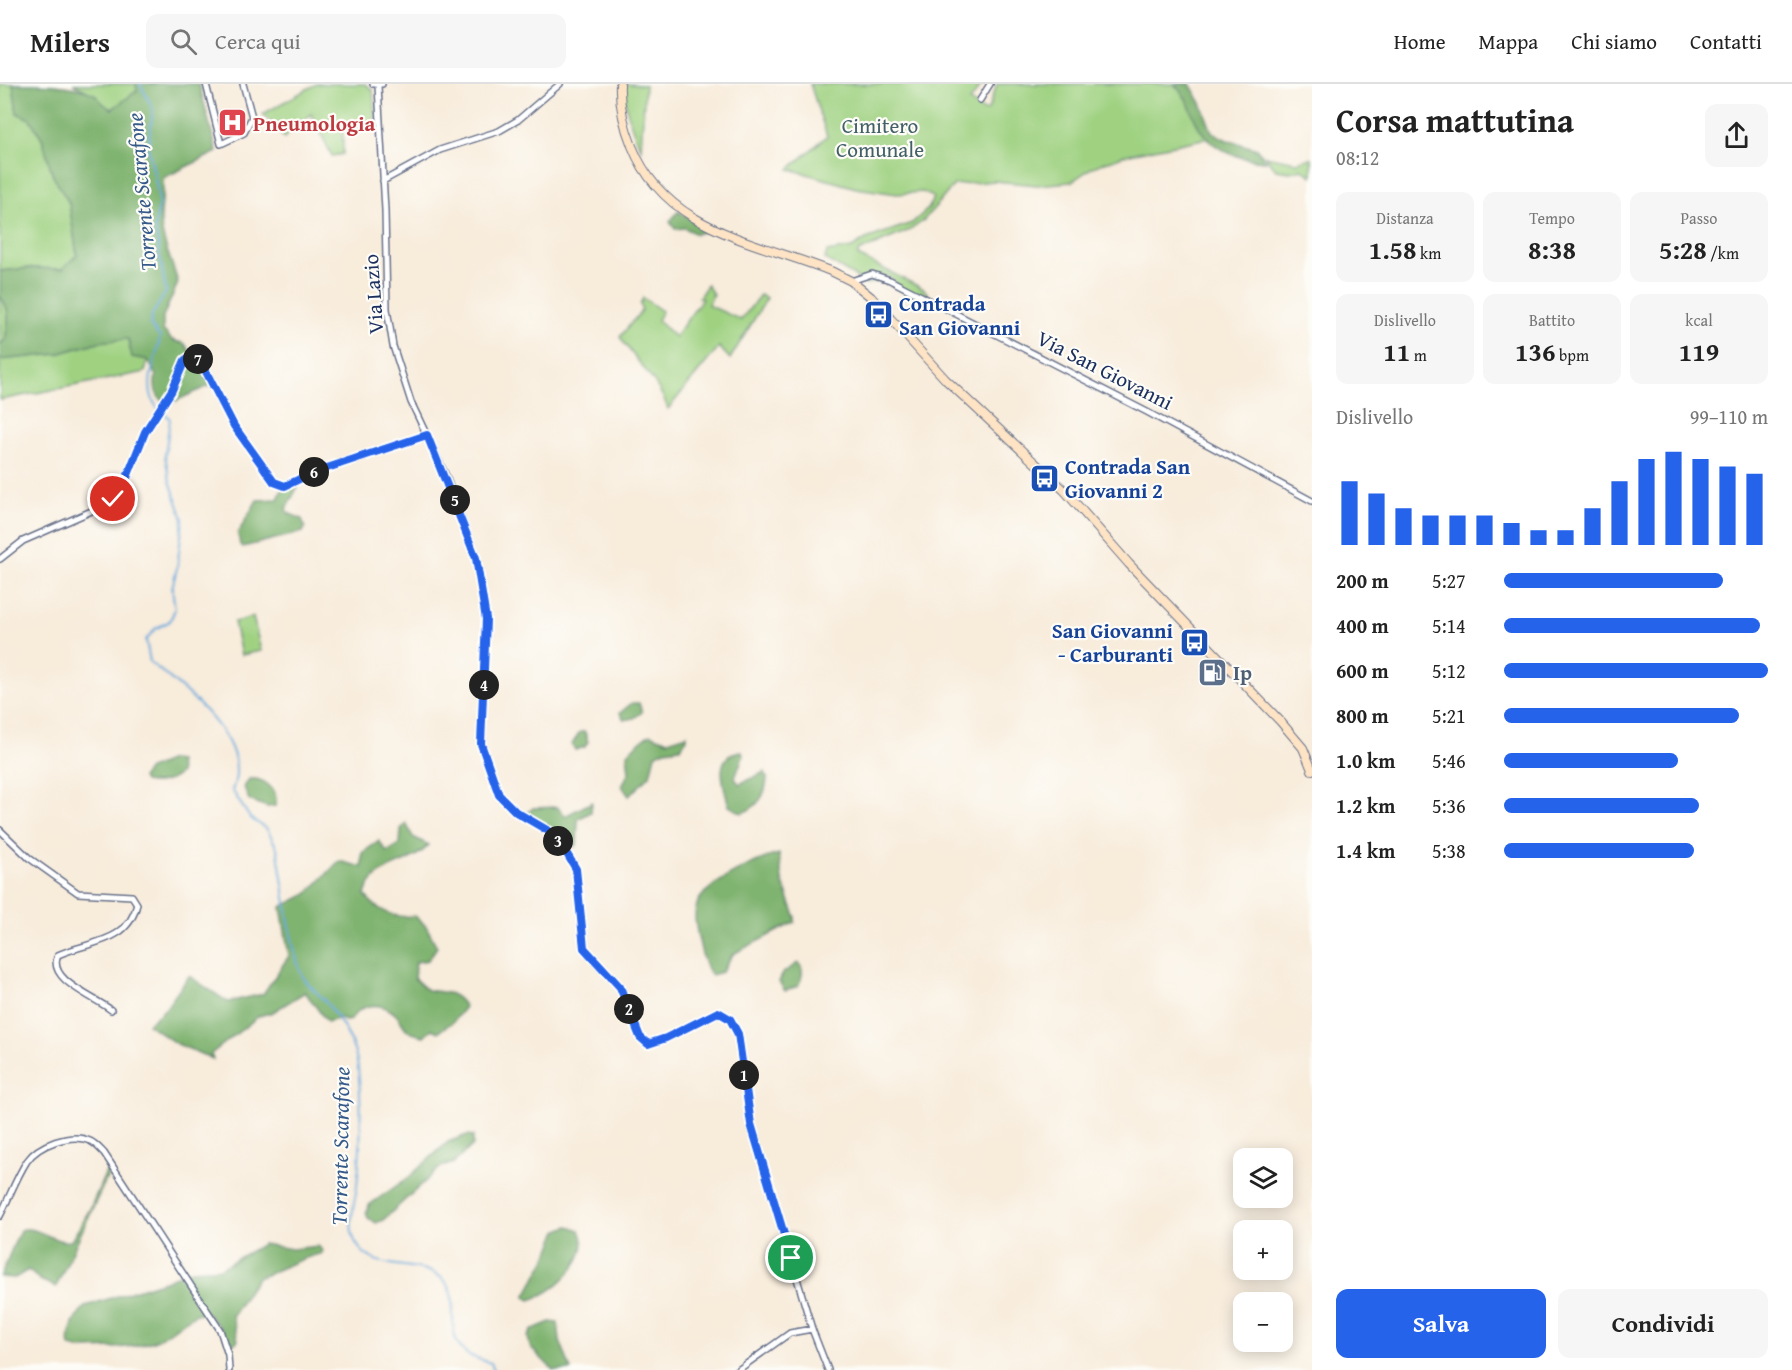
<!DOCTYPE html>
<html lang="it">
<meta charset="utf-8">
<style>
:root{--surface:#fff;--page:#f6f6f6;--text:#222;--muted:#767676;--line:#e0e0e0;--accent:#2563eb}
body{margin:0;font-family:"Gentium Book Plus",serif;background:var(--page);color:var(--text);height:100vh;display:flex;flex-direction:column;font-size:22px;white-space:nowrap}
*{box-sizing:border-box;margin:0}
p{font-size:20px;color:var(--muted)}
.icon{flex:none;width:33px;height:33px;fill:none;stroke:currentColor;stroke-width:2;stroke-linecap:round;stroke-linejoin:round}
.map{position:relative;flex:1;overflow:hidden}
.side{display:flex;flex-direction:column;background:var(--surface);width:480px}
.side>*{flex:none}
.controls{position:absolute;left:1233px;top:1064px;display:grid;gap:12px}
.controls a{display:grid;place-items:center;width:60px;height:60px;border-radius:12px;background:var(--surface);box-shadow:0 3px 15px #0003;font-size:30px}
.pin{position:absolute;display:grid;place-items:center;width:51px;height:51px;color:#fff;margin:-26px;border:3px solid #fff;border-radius:50%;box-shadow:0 2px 6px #0007}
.km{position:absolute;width:30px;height:30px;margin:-15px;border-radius:50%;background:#222;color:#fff;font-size:16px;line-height:30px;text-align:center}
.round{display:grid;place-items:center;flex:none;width:63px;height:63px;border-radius:12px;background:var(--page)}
.head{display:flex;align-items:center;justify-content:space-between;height:102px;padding:0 24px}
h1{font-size:33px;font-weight:700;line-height:45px}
.figures{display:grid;grid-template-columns:repeat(3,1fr);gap:9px;height:102px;padding:6px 24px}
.figures div{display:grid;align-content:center;border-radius:12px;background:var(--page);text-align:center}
.figures b{font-size:26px;font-weight:700}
.figures small{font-size:16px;font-weight:400}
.figures p{font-size:16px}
.chart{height:168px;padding:12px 24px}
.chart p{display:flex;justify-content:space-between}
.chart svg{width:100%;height:108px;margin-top:6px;stroke:var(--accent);stroke-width:6}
.action{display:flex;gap:12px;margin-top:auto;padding:12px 24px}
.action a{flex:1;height:69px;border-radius:12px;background:var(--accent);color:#fff;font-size:24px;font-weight:700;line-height:69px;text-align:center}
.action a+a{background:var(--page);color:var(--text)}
ul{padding:0 24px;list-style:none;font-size:20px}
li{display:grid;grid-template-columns:96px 72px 1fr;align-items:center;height:45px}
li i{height:15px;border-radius:8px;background:var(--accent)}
header{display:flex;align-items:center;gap:36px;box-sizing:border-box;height:84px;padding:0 30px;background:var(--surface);border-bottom:2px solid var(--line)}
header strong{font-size:28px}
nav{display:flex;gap:33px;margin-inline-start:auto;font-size:21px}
.search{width:420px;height:54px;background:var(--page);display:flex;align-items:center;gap:15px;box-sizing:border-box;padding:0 21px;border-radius:12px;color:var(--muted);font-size:22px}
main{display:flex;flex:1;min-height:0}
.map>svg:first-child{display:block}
</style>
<header>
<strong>Milers</strong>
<div class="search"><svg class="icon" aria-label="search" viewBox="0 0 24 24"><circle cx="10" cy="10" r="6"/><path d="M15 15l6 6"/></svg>Cerca qui</div>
<nav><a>Home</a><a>Mappa</a><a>Chi siamo</a><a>Contatti</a></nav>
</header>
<main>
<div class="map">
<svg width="1312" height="1286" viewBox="0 0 1312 1286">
<rect width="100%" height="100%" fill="#fdfcf7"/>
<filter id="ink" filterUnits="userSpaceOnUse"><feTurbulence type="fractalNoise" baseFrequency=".0167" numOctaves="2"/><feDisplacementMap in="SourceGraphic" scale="12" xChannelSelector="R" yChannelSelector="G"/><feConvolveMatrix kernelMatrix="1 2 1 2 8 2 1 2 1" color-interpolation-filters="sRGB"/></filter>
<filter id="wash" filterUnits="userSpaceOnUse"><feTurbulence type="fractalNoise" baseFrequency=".008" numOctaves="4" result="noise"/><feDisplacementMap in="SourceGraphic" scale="24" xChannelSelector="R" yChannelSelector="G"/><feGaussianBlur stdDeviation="1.35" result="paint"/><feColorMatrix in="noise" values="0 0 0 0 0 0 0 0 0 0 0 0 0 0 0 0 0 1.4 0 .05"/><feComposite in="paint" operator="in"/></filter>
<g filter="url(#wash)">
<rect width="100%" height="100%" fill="#f8ecdb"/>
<path fill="#9fd181" stroke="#5d8070" stroke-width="1.5" d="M0 0H13L17 29 30 35 42 54 53 92 69 118 77 171 62 185 30 184 0 187Z
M73 0H136L138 6 112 25 104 22 95 11Z
M316 0H365L373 6 376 43 343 45V70L332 72 311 30 284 54 263 30Z
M624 0 645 1 641 65C631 44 624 24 624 0Z
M810 0H982L970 17 984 27 988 26 997 0H1174C1191 16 1195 36 1208 54L1125 71 1093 83 1071 98 1037 101 994 97 954 101 923 137 910 146 858 168V172L924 205 927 209 924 220 914 217C908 207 899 207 893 195L881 190 876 198 867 200 825 175 827 168 852 164 866 155 912 139 929 124 933 113 923 108 897 110 856 104 789 85 827 52Z
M1265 72 1297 78 1312 74V92L1302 85 1290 88 1276 86Z
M707 201 713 210 708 221 741 236 760 211 767 214 730 275 719 263 668 325C658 296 637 279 620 253L642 226 640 220 643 214 662 227 657 236 675 253 702 215 699 213Z
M0 213C12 225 8 241 5 256L0 260Z
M128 254 129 265 148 276 145 288 0 316V276L57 270 98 258Z
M253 533 261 567 241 571 234 538Z"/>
<path fill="#7fb36f" stroke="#4d7166" stroke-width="1.5" d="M13 0C39 0 72 0 94 10 101 16 103 22 112 25L137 7 136 0H199L217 68 163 94C164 110 160 126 161 141 163 161 173 180 178 199L163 233V246L172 256 185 260 211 301 167 321C156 314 153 305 156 292L148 276 132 273 128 255 98 258 57 270 0 276V260L5 256C8 240 12 225 0 213V187L30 184 62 185 77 171 69 119 53 92 42 54 30 35 17 29Z
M1174 0H1190L1201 19 1212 48 1227 56 1257 65 1266 77C1236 75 1209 66 1195 36 1189 21 1187 12 1174 0Z
M678 127 704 144 703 148 696 150 685 144 675 145 670 138Z
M302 395 286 425 288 429 302 435 305 444 303 448 243 463 240 461 238 449 257 416 278 415 283 404Z
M632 619H639L642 628 634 634 624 636 620 629Z
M580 648H585L588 658 585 663 575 666 572 660Z
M650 650 668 657 687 651V655L680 664 665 666 655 671 650 691 629 712 622 702 629 688 627 671C631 664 643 655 650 650Z
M742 667 743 672 735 694 739 700 765 688 767 694C766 712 758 723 742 729L729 722C723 700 712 671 742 667Z
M171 676 179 677 180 689C171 698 157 701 144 698L142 694 149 685Z
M249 695C264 693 280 707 275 722L267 723 249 716 244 703Z
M592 718 591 728 578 735 577 760 568 767 553 747 527 729 533 724 557 723 565 732Z
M406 739 413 753 429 761C409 784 373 779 365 811 377 827 396 835 415 832L426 842 437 863 428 876 416 878 414 894 427 906C444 909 455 906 465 923L453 938 438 948 432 945 424 952C420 951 414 950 410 948 404 945 401 935 395 930 381 917 360 919 351 936L345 937 342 934 327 938 305 908 273 928 259 932 211 970 213 975 175 959 148 940 166 924 189 892 228 918 263 910 289 872 281 823 307 810 339 777 362 783V769L379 757 387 768 400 760 401 745Z
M779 770 782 796 795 832V838L733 870 722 888 712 891C703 883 702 869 699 857 696 844 692 828 699 816 710 798 758 775 779 770Z
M798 879C805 885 802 895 798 902L785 907 779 898 783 889Z
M467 1051 473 1052V1061L454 1079 441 1083 383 1136 376 1139 368 1134 366 1129 369 1121 409 1093 448 1058Z
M109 1081 111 1085 56 1203 40 1196 28 1186 15 1194 0 1193 20 1146C36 1140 54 1160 71 1157L89 1127Z
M569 1142 580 1146C594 1173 555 1209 530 1216L525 1213 548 1171 558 1146Z
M263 1160 292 1165 318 1162 323 1167 321 1170C299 1173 278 1188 257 1194L232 1232 238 1256 235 1259 228 1261 222 1246 206 1228C190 1228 174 1248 158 1255 134 1266 103 1264 78 1265L70 1263C67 1247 75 1232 86 1222L165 1197 190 1186 221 1184Z
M550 1238 558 1239 560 1256 571 1286H553L530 1263 528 1253 533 1245Z"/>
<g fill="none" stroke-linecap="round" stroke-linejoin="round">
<path stroke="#68a9dc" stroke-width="2" d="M140 0 153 25 148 63 157 103 159 120 155 143 166 208 152 231 150 241 160 253C157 275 142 300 156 322 159 327 166 329 170 335L165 372 170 397 183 435 177 484 172 504 175 525 170 537 155 545 146 556 150 578C182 605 254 656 232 706L250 734 267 745 277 764C283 792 291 872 303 893 308 901 317 909 324 916 341 936 355 958 358 984 362 1021 361 1064 357 1102 355 1120 346 1142 356 1159 374 1192 422 1173 445 1197 462 1217 442 1250 466 1269 472 1274 483 1276 491 1279L494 1286"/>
</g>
</g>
<g filter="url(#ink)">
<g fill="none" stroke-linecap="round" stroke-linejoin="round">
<defs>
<path id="street" d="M206 0 221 60 244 49 252 33 243 0
M373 0H382
M378 2 385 126 387 225 393 262 411 318 446 392 476 474 486 535 481 659 499 711 516 727 552 749 567 770 576 785 584 864 620 903 640 953 648 960 667 954 718 928 730 935 738 950 751 1040 812 1245 828 1286
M980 16 990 0
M383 97 440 66 499 47 518 36 560 0
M851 197 872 190 890 196 1147 328 1312 417
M0 475 23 457 103 422 122 406 145 348 172 306 185 276 191 272 201 278 234 342 274 398 285 402 312 389 427 351
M0 746 29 774 78 809 132 812 137 820C128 860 89 857 58 871 46 896 95 913 111 926
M0 1132C9 1114 16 1094 27 1077 38 1061 71 1048 90 1057 95 1059 100 1065 104 1069L220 1246 228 1271 229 1286
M738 1286 790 1249 812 1245"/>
<path id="secondary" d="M620 0C619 22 624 42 632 62 666 148 757 157 833 188L851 197 871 213 946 296 1064 406 1129 480 1280 637 1303 664 1312 686"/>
</defs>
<use href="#street" stroke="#68718a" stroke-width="8"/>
<use href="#secondary" stroke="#68718a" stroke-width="10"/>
<use href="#street" stroke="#fff" stroke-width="5"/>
<use href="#secondary" stroke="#fee4c5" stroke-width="8"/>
</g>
</g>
<g fill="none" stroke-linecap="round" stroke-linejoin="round" filter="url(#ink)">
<defs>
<path id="route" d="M113 415 122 406 145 348 172 306 185 276 191 272 201 278 234 342 274 398 285 402 312 389 427 351 476 474 486 535 481 660 499 711 516 728 552 749 567 770 576 785 584 864 620 903 640 953 648 960 666 954 718 928 730 935 738 950 751 1040 791 1174"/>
</defs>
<use href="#route" stroke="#fff" stroke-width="12"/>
<use href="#route" stroke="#2563eb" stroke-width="8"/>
</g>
<defs>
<symbol id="hospital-square" viewBox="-11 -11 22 22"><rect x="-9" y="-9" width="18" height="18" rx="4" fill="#e0444e" stroke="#fdfcf7"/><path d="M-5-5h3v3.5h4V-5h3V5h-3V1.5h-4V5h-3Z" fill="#fff"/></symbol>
<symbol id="bus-square" viewBox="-11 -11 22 22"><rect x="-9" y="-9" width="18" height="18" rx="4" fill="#1a4fb4" stroke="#fdfcf7"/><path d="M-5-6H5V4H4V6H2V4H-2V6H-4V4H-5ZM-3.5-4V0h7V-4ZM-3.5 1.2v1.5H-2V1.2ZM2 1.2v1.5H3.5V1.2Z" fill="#fff"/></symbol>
<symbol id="fuel-square" viewBox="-11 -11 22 22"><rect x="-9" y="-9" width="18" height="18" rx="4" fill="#5c6f8a" stroke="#fdfcf7"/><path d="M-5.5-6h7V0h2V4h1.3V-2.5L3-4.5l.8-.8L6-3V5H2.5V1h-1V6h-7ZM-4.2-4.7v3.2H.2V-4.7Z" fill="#fff"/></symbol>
</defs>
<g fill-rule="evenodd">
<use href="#hospital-square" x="216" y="22" width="33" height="33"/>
<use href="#bus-square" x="862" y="214" width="33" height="33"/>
<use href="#bus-square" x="1028" y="378" width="33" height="33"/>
<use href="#bus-square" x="1178" y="542" width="33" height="33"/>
<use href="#fuel-square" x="1196" y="572" width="33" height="33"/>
</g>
<g text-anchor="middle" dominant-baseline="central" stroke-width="4.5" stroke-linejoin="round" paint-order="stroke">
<g font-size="21" font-weight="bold" fill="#be3a42" stroke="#fdfcf7" text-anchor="start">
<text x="253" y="39">Pneumologia</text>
</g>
<g font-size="21" fill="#436068" stroke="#fdfcf7">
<text x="880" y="41">Cimitero<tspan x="880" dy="24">Comunale</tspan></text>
</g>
<g font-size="21" fill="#1b2f5e" stroke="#fdfcf7">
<text transform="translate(373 210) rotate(-94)">Via Lazio</text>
<text transform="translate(1105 286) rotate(27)">Via San Giovanni</text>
</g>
<g font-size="21" font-weight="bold" fill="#164399" stroke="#fdfcf7" text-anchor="start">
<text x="899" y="219">Contrada<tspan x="899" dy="24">San Giovanni</tspan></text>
<text x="1065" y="382">Contrada San<tspan x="1065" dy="24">Giovanni 2</tspan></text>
<text x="1173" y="546" text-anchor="end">San Giovanni<tspan x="1173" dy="24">- Carburanti</tspan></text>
</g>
<g font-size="21" font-weight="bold" fill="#4e5e75" stroke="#fdfcf7" text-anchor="start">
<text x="1233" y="588">Ip</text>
</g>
<g font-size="22" font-style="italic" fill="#365a8a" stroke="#fdfcf7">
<text transform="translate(141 108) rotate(-95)">Torrente Scarafone</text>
<text transform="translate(340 1062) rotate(-89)">Torrente Scarafone</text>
</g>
</g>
</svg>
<div class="controls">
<a><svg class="icon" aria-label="layers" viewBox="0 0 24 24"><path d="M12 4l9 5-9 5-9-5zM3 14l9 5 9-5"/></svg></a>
<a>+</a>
<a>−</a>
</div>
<div class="pin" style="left:791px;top:1174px;background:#1e9e55"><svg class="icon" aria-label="arrive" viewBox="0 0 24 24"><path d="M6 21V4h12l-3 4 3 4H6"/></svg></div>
<div class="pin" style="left:113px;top:415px;background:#d93025"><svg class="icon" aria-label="check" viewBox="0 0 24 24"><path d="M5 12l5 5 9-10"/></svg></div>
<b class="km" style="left:744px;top:991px">1</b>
<b class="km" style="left:629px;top:925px">2</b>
<b class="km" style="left:558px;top:757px">3</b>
<b class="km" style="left:484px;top:601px">4</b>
<b class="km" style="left:455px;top:416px">5</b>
<b class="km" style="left:314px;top:388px">6</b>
<b class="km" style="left:198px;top:275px">7</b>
</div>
<section class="side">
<div class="head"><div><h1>Corsa mattutina</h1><p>08:12</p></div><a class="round"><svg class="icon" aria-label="share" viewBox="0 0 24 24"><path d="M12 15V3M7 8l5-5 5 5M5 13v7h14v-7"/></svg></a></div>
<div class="figures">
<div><p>Distanza</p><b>1.58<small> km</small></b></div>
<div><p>Tempo</p><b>8:38</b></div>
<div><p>Passo</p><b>5:28<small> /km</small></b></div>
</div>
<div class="figures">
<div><p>Dislivello</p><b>11<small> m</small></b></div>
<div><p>Battito</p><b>136<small> bpm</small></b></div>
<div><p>kcal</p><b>119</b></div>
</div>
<div class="chart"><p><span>Dislivello</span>99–110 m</p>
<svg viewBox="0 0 160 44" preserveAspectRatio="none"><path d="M5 44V18M15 44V23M25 44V29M35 44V32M45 44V32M55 44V32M65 44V35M75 44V38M85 44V38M95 44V29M105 44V18M115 44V9M125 44V6M135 44V9M145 44V12M155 44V15"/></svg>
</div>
<ul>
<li><b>200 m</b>5:27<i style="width:83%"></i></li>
<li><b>400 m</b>5:14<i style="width:97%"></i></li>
<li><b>600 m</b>5:12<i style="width:100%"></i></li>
<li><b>800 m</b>5:21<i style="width:89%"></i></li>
<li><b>1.0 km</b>5:46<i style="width:66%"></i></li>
<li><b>1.2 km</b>5:36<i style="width:74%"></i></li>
<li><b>1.4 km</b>5:38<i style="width:72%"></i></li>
</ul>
<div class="action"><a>Salva</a><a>Condividi</a></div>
</section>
</main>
